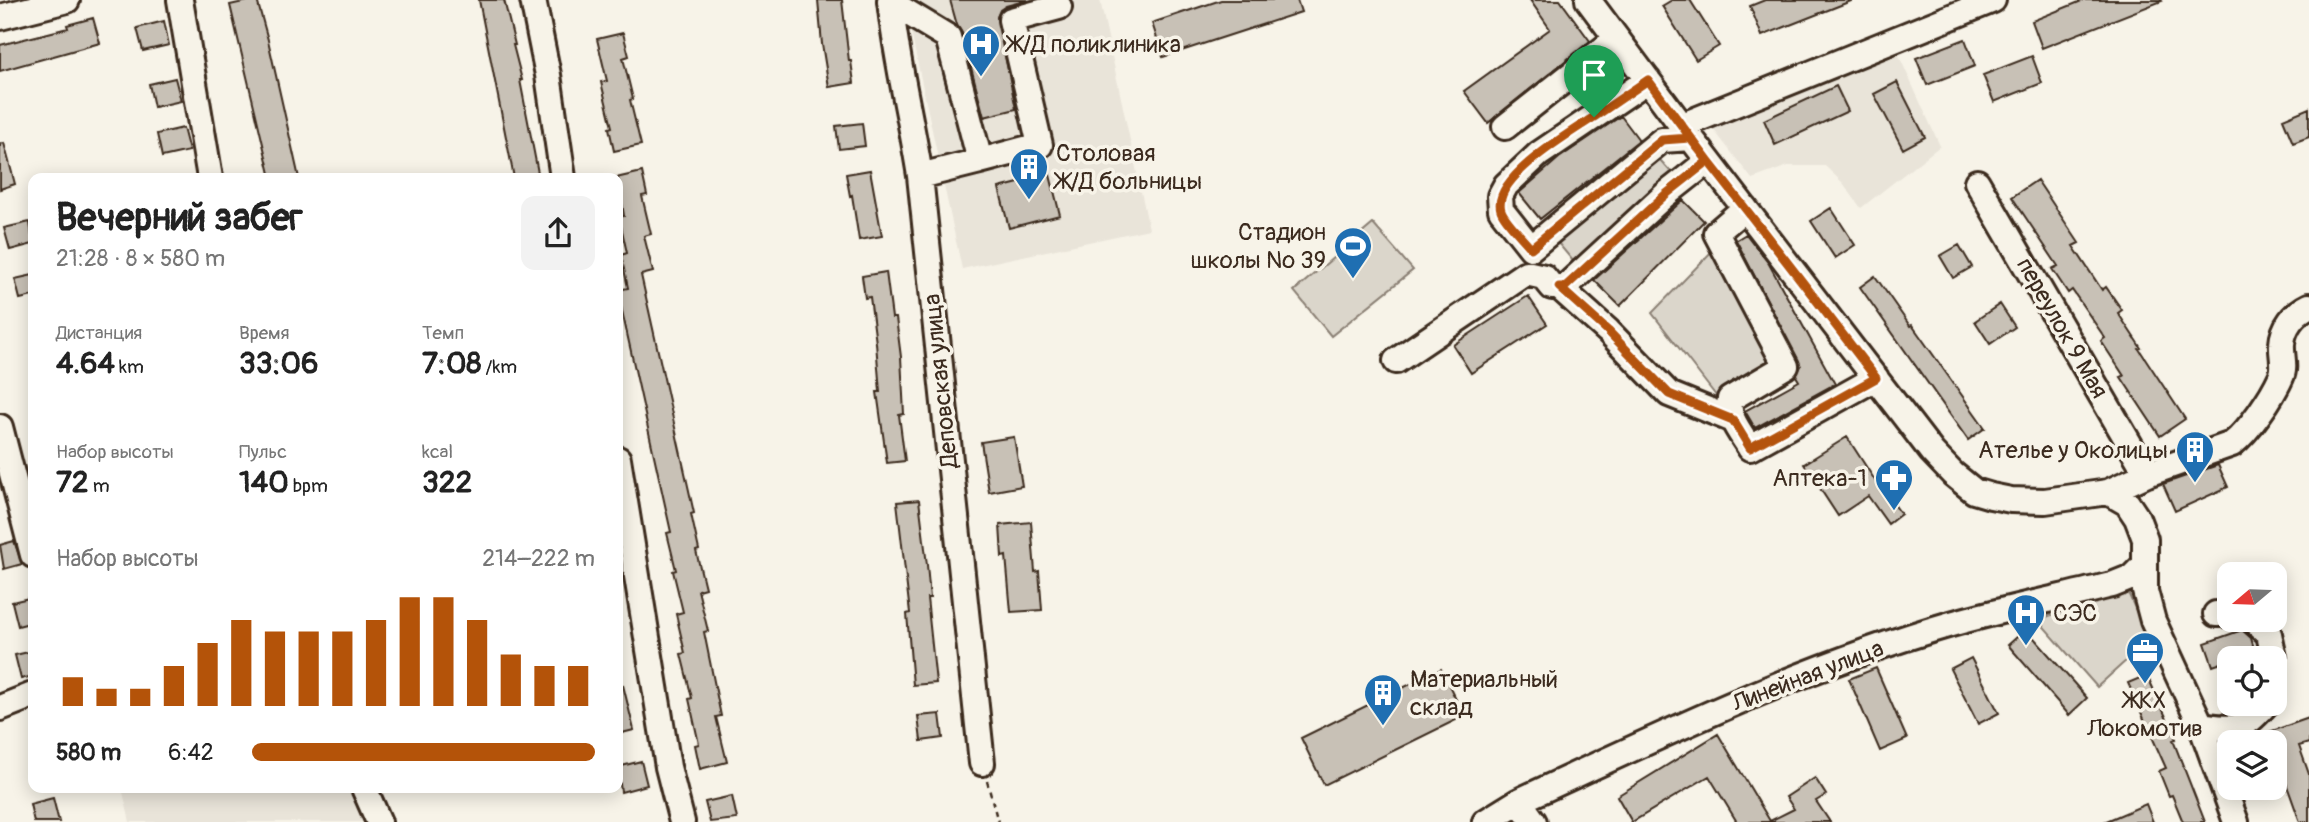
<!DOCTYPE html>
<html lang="ru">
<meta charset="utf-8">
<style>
:root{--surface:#fff;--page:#f2f2f2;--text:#222;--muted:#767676;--accent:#b45309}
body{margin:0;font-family:Pangolin,sans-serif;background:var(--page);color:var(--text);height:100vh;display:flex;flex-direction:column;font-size:26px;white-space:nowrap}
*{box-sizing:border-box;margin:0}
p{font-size:23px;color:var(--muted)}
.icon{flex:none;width:38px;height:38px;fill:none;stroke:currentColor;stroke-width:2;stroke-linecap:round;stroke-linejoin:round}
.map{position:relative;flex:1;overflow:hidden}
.panel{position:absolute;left:28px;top:173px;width:595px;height:620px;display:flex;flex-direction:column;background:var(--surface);border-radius:14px;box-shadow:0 4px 18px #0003}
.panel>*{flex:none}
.needle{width:46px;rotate:251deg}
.controls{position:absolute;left:2217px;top:562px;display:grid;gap:14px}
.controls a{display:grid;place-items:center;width:70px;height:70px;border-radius:14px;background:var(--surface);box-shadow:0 4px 18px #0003;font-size:35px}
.pin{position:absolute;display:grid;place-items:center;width:60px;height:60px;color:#fff;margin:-72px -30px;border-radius:50% 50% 50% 0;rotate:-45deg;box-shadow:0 0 7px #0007}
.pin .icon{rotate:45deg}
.round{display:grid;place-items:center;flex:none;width:74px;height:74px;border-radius:14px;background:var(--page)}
.overview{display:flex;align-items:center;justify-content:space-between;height:119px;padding:0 28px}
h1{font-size:38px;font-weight:800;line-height:52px}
.stats{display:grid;grid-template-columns:repeat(3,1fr);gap:10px;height:119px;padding:7px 28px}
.stats div{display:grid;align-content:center}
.stats b{font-size:30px;font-weight:800}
.stats small{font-size:19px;font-weight:400}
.stats p{font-size:19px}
.chart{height:196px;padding:14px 28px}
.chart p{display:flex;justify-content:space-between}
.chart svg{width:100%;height:126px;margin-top:7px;stroke:var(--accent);stroke-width:6}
ul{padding:0 28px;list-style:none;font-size:23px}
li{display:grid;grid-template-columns:112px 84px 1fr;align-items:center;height:52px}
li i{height:18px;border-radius:9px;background:var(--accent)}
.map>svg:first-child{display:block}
</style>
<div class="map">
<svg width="2309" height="822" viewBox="0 0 2309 822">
<rect width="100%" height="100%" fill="#f7f3e8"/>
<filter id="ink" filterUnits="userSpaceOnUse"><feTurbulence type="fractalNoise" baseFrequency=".0143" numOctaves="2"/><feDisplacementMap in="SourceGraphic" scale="14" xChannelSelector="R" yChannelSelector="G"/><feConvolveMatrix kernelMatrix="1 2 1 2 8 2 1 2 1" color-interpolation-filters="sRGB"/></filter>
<g filter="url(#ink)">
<path fill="#e9e4d9" d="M904 0H1100L1149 229 962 269Z
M1895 47 1940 146 1861 208 1843 183 1825 166H1788L1752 179 1710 125Z
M122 788H353L368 822H130Z"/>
<path fill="#dbd6cb" stroke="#8b8074" stroke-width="2" d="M1652 151 1678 180 1578 267 1553 237Z
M1373 224 1413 270 1331 336 1294 291Z
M1716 247 1776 361 1717 397 1652 313Z
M2126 588 2149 640 2097 687 2038 620Z"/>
<path fill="#c8c1b6" stroke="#3b2a1e" stroke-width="2" d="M252 0H257L268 40 299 178H271L230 5Z
M479 0H504L515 45H513L522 80H520L539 178H514Z
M818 0H842L849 61H851L854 83 829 87 822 44Z
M950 0H1028L1006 6 1000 10 997 17 1016 109 984 117 962 33 957 25Z
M1221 0H1297L1301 12 1163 57 1152 23Z
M1530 0H1560L1590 41 1488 123 1464 91 1550 29Z
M1672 0H1690L1719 46 1696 60 1662 6Z
M1765 0H1851V1L1762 36 1750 6Z
M2084 0H2161L2162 1 2042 48 2032 21Z
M93 18 100 43 0 71V45L68 28 67 25Z
M164 21 169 45 143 51 137 28Z
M623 33 629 56 623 58 633 99 630 100 641 145 614 151 609 128 612 127 601 82 607 81 597 39Z
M1965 39 1975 66 1927 85 1916 58Z
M2032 56 2042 83 1994 102 1983 75Z
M175 78 181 101 154 107 149 84Z
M1897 82 1925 137 1903 149 1874 94Z
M1836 86 1848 111 1775 145 1764 120Z
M2309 108V137L2293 143 2283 119Z
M1621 116 1639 140 1540 219 1519 193 1559 158Z
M862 123 865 146 839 149 836 126Z
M183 128 189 151 162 157 157 134Z
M4 143 15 184 0 189V144Z
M870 170 882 236 859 240 852 195 850 196 846 174Z
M642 172 647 195 642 196 651 234 644 236 653 272 641 275 694 513 691 514 699 550 696 551 705 588 698 590 708 631 704 632 721 716 716 717 727 762 700 769 695 745 699 744 689 699 692 698 681 654 685 653 676 614 683 612 673 571 676 570 667 533 671 532 618 293V290L628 288 621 255 627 253 619 217 624 216 618 178H616Z
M1050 175 1060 215 1009 228 999 188Z
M2037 180 2079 243 2073 246 2102 290 2106 287 2122 310 2118 313 2141 348 2139 349 2185 419 2160 436 2121 377 2124 376 2101 341 2105 338 2072 290 2068 293 2052 269 2058 266 2012 197Z
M1683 200 1704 221 1620 306 1594 280Z
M1831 208 1855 245 1835 258 1811 221Z
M30 222 33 244 10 250 4 228Z
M1746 234 1769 264 1835 384 1755 428 1745 411 1799 381 1796 376 1801 366 1736 240Z
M1959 245 1972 267 1953 278 1940 256Z
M886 272 892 318H896L901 357 904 414 899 415 905 461 887 463 877 392H880L876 343 870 297 865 298 862 276Z
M33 275V296L20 299 15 279Z
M1875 276 1910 326 1912 325 1985 428 1968 440 1860 287Z
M1528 296 1547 324 1471 373 1453 345Z
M2000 304 2015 327 1990 344 1975 321Z
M1014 437 1022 486 989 492 981 442Z
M1847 437 1887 499 1889 497 1901 514 1888 524 1868 496 1838 516 1804 464Z
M2218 465 2228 487 2175 511 2163 484Z
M919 500 927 565 930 598H927L936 683 913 685 907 614 910 613 897 502Z
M1031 522 1035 572 1039 571 1042 610 1011 612 1006 556 1002 557 1000 525Z
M14 541 22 564 4 569 0 545Z
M33 597V622L18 626 12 602Z
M2026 629 2087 698 2069 715 2008 645Z
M2242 630 2251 638 2255 652 2230 658V660L2213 666 2205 643Z
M33 651V676L21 679 15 655Z
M1971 658 1999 713 1978 724 1950 669Z
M1876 668 1907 739 1880 751 1849 679Z
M1441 669 1464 716 1324 785 1301 738Z
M2147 675 2176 739 2173 740 2205 822H2183L2172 795 2169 796 2159 771 2166 768 2128 683Z
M623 685 634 730 618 734V686Z
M940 714 943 738 921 741 918 716Z
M2309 718V743L2299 746 2309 774V822H2300L2280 766 2275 742H2273L2269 732Z
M1718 734 1770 821 1794 809 1786 797 1815 778 1826 795 1816 801 1830 822H1737L1709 776 1632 822 1617 796Z
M641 761 647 785 621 792 618 767Z
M732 796 737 819 710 822 705 802Z
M53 798 59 822H34L30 804Z
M2146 804 2153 822H2104Z"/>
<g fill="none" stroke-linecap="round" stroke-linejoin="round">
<defs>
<path id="minor" d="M180 0 210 178
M533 0 548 75 563 178
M890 0C896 60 911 117 920 176L982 763
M1588 0 1691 138 1932 452 1953 474 1974 491 1991 496 2011 500 2045 501 2108 492 2127 503 2137 518 2145 539V591L2153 621 2201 725 2236 822
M890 2 948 37 980 161 920 176
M0 17 67 0
M1648 80 1539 154 1506 185 1500 196 1501 210 1531 248 1662 140 1691 138
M1681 126 1993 0
M1505 127 1616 39
M980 161 1040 145 1011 20 1059 7
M1977 182 2147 474
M1745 208 1716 233 1786 366 1730 399C1726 416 1741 433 1750 448L1876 378
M1559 287 1608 331 1669 394 1733 420
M1396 361 1526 273 1544 277 1552 287H1565L1665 195 1708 161
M0 427 33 555
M618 459 668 767 682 822
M2108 492 2147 474 2232 444C2249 431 2272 397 2281 377 2286 367 2281 355 2282 344 2283 327 2294 313 2309 306
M2216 614H2230
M2253 620 2269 634 2274 658
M0 708 33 695
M2201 725C2236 730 2242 731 2266 704
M364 788 379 822
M1519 801 1534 822
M1485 822 1519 801C1660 736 1802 667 1951 624 2004 609 2058 598 2112 585L2132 577 2144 565"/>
</defs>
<use href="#minor" stroke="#3b2a1e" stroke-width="30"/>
<path stroke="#3b2a1e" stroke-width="2.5" stroke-dasharray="5 5" stroke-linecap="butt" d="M987 781 998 822"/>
<use href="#minor" stroke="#f7f3e8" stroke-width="24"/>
</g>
</g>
<g fill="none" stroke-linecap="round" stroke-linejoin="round" filter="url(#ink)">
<defs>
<path id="route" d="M1594 117 1648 80 1708 161 1665 195 1565 287H1559L1608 331 1669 394 1733 420 1750 448 1876 378C1815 298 1753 218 1690 138L1662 140 1531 248C1524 239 1504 220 1501 210 1491 179 1571 132 1594 117"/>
</defs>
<use href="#route" stroke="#fff" stroke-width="14"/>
<use href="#route" stroke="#b45309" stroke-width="9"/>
</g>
<defs>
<symbol id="hospital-pin" viewBox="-11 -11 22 30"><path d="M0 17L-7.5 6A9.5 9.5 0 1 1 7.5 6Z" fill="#1f6fb2" stroke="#f7f3e8"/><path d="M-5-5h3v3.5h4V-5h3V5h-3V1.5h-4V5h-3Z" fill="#fff"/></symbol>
<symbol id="building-pin" viewBox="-11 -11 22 30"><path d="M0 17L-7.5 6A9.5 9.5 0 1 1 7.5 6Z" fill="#1f6fb2" stroke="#f7f3e8"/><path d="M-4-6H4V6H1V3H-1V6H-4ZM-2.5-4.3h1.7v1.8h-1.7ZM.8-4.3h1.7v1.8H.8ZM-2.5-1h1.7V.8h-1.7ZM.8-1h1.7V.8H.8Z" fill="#fff"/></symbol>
<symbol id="stadium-pin" viewBox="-11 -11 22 30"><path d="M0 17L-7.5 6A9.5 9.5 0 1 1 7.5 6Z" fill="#1f6fb2" stroke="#f7f3e8"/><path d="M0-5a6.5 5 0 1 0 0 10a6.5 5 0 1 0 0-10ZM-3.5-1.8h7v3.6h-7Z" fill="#fff"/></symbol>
<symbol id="pharmacy-pin" viewBox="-11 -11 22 30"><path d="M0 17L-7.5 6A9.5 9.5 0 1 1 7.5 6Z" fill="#1f6fb2" stroke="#f7f3e8"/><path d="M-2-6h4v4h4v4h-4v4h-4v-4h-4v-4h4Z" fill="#fff"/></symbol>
<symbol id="office-pin" viewBox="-11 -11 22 30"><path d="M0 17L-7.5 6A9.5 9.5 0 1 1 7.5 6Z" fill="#1f6fb2" stroke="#f7f3e8"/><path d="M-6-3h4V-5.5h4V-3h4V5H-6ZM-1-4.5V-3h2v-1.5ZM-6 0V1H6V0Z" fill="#fff"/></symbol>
</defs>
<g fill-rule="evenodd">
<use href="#hospital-pin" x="959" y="22" width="44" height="60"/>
<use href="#building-pin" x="1007" y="145" width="44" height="60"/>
<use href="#stadium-pin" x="1331" y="224" width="44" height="60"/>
<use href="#building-pin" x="2173" y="428" width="44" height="60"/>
<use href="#pharmacy-pin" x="1872" y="456" width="44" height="60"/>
<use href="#hospital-pin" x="2004" y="591" width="44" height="60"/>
<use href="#office-pin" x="2123" y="629" width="44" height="60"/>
<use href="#building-pin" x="1361" y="671" width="44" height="60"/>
</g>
<g text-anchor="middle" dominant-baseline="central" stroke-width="7" stroke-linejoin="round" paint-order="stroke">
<g font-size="24" fill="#3b2a1e" stroke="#f7f3e8" text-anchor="start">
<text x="1008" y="44">Ж/Д поликлиника</text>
<text x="1056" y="153">Столовая<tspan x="1056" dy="28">Ж/Д больницы</tspan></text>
<text x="1326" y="232" text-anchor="end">Стадион<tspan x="1326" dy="28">школы № 39</tspan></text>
<text x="2168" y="450" text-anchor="end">Ателье у Околицы</text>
<text x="1867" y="478" text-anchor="end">Аптека-1</text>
<text x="2053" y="613">СЭС</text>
<text x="1410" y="679">Материальный<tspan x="1410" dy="28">склад</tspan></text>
<text x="2145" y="700" text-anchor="middle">ЖКХ<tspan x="2145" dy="28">Локомотив</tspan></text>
</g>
<g font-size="24" fill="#3b2a1e" stroke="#f7f3e8">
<text transform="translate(2062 328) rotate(60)">переулок 9 Мая</text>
<text transform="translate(941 381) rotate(-96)">Деповская улица</text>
<text transform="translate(1808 676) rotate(-21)">Линейная улица</text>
</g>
</g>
</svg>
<div class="controls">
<a><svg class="needle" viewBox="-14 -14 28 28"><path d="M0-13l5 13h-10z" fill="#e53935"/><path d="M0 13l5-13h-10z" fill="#767676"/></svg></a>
<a><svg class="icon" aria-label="locate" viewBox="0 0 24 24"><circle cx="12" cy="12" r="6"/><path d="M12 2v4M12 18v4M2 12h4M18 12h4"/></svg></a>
<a><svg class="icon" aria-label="layers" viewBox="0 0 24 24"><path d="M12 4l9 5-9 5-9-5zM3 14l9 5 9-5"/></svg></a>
</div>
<div class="pin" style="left:1594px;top:117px;background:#1e9e55"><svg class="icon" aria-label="arrive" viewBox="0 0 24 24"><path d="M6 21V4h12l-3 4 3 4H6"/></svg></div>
<section class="panel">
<div class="overview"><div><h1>Вечерний забег</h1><p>21:28 · 8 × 580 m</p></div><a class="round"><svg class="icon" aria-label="share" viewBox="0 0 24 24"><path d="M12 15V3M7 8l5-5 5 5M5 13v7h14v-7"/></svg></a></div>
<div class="stats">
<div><p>Дистанция</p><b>4.64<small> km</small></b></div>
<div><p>Время</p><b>33:06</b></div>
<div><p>Темп</p><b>7:08<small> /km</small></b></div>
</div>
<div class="stats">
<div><p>Набор высоты</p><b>72<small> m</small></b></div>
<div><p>Пульс</p><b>140<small> bpm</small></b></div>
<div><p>kcal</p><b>322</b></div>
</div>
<div class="chart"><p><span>Набор высоты</span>214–222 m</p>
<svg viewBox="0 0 160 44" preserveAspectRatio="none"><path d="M5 44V34M15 44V38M25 44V38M35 44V30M45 44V22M55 44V14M65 44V18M75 44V18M85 44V18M95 44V14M105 44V6M115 44V6M125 44V14M135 44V26M145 44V30M155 44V30"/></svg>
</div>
<ul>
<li><b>580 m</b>6:42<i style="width:100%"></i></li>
</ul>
</section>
</div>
